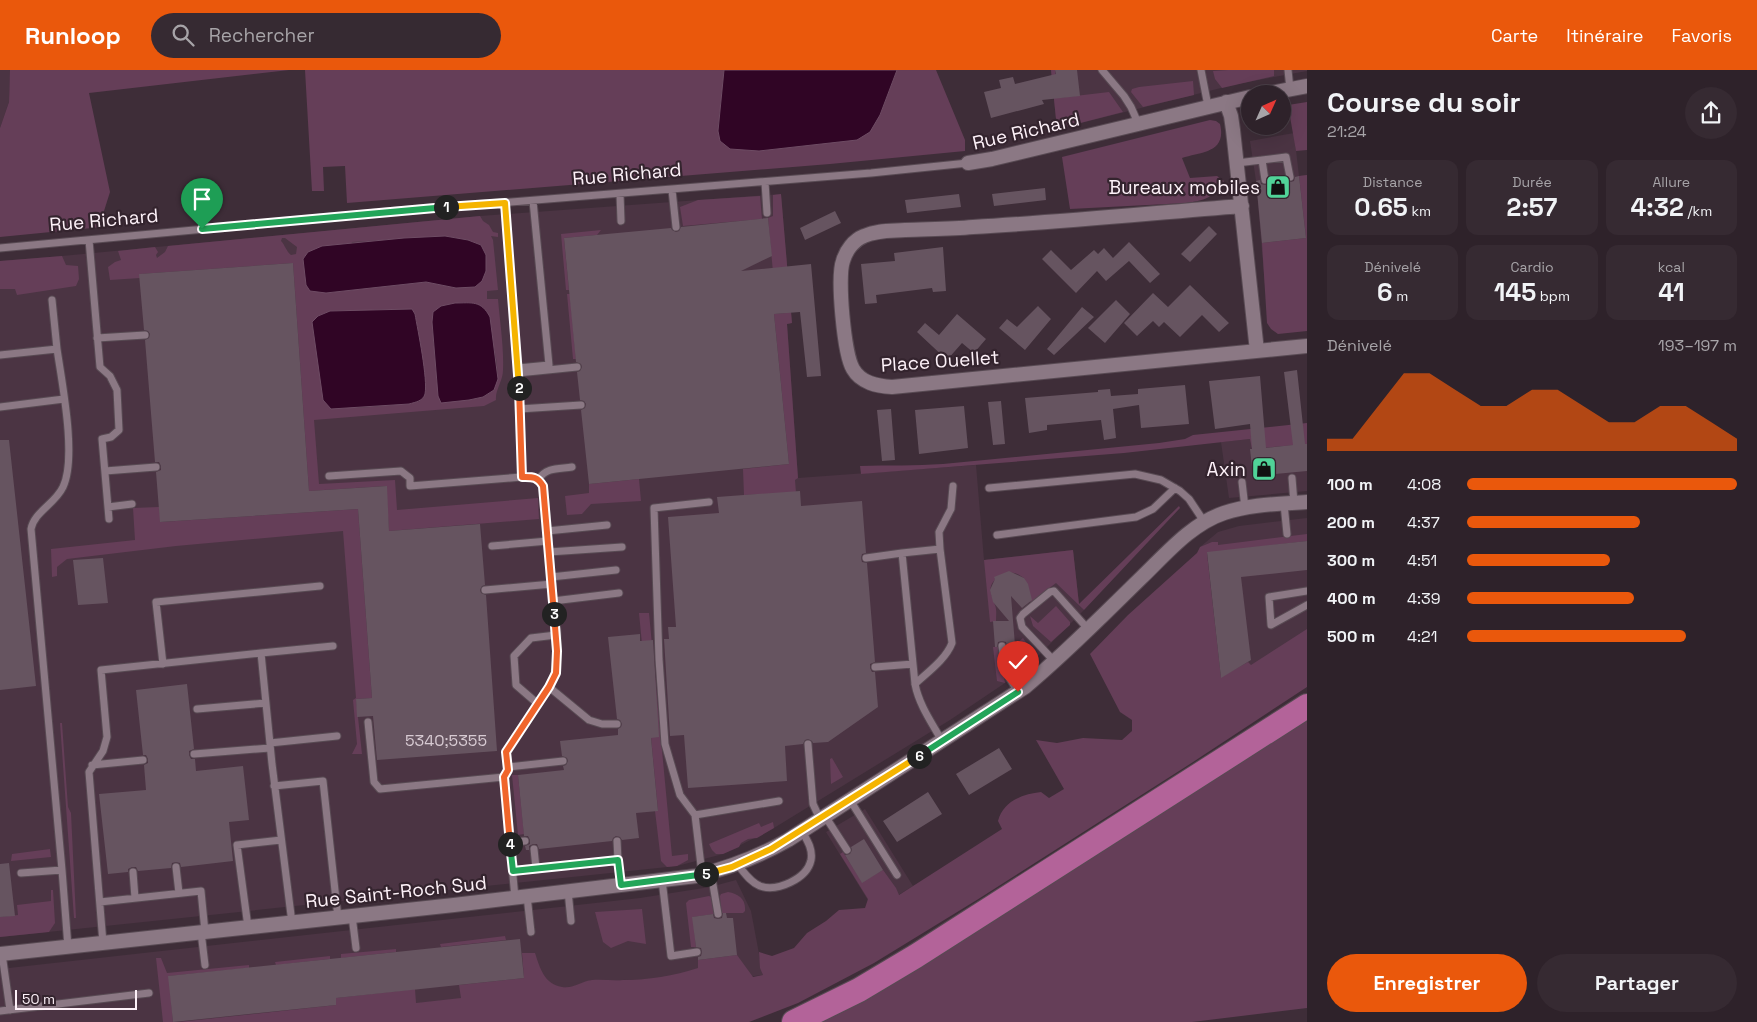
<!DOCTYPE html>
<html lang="fr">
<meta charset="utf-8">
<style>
:root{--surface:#2e222a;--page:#362a32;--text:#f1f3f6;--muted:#a7a4a8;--line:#493f47;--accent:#ea580c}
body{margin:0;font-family:"Space Grotesk",sans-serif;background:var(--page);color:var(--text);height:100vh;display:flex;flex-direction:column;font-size:19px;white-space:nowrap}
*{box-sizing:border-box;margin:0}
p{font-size:16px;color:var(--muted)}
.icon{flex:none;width:28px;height:28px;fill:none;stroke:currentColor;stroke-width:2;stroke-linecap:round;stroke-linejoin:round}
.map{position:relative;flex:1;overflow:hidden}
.drawer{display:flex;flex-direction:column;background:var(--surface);width:450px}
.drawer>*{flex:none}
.needle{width:32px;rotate:45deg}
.fabs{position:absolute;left:1241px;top:15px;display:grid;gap:10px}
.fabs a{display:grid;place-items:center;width:50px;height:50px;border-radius:50%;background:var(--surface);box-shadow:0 5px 20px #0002,0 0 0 1px var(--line);font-size:25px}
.scale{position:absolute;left:15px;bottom:12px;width:122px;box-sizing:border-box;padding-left:5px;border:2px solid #fdf1f8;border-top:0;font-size:14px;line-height:18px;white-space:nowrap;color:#fdf1f8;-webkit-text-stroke:4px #34242e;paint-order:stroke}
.pin{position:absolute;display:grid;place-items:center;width:42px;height:42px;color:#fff;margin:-51px -21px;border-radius:50% 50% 50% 0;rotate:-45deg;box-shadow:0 0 5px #0007}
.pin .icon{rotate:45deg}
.km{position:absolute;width:25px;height:25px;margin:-12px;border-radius:50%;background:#222;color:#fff;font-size:14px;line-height:25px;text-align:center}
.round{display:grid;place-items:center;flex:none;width:52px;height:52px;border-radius:26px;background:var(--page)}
.summary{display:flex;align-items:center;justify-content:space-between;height:85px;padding:0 20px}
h1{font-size:28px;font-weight:600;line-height:38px}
.figures{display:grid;grid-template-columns:repeat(3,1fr);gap:8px;height:85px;padding:5px 20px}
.figures div{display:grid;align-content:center;border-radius:12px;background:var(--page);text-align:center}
.figures b{font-size:25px;font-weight:600}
.figures small{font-size:14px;font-weight:400}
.figures p{font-size:14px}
.chart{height:140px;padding:10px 20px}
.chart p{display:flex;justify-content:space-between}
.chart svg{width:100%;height:90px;margin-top:5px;fill:var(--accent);opacity:.7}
.action{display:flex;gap:10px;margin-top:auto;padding:10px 20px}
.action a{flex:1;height:58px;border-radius:30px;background:var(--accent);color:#fff;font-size:20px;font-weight:600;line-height:58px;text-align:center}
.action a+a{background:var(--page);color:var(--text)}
ul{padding:0 20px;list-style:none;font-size:16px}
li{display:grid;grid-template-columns:80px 60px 1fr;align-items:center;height:38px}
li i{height:12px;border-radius:6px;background:var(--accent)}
header{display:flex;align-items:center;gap:30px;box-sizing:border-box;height:70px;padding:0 25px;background:var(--accent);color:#fff}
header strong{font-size:24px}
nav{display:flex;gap:28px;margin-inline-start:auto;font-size:18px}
.search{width:350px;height:45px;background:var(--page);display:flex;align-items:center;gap:12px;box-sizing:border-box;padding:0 18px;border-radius:28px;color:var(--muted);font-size:19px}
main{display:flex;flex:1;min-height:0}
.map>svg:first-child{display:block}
</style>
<header>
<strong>Runloop</strong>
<div class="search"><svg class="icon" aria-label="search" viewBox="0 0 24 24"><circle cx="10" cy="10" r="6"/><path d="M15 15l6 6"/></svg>Rechercher</div>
<nav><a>Carte</a><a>Itinéraire</a><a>Favoris</a></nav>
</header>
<main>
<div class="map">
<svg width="1307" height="952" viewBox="0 0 1307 952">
<rect width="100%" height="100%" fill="#3e2d38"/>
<path fill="#4b3443" d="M0 0H10V8L9 32 0 58Z
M1051 0H1307V1L1237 14 1057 59Z
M1294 63 1299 106 1307 105V212L1265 216 1256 111 1250 71Z
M781 124 792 253 787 254 798 408 976 395 984 490 1073 480 1079 534 1084 540 1030 594 1005 613 950 650 774 758 723 784 677 796 0 867V191L62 186 480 146Z
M1307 353V421L1229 428 1221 372 1250 369Z
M1307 448V564L1223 618 1207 482 1200 477 1218 462 1239 456Z
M865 739 913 816 874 840 826 762Z
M736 810 751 841 763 905 651 919 649 909 623 910H591L577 916 249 952H0V899L640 828 710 817Z"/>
<path fill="#653e58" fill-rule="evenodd" d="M10 0H289L89 23 110 122 104 141 102 157 0 167V58L9 32Z
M305 0H724L718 61 880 45 897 0H936L965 70V81L830 94 347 133 345 96 323 97 324 121H312Z
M1051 0H1055L1058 28 1109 22 1123 42 1057 59Z
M1228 0H1274V6L1222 18 1215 9 1213 1Z
M1193 11 1194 25 1143 37 1131 22 1132 19 1139 17Z
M1307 32V80L1296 81 1288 35Z
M1210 50 1216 51 1220 54C1227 83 1201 82 1182 88L1190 108 1217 106 1224 111C1217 127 1202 131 1186 133L1070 139 1062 87Z
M1307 105V261L1278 264 1271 259 1267 253 1262 173 1306 168 1299 106Z
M781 124 792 253 787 254 798 408 795 410 796 423 744 425 743 399 789 394 774 244 786 243 773 202 768 148 773 146V125Z
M760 126 762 149 683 156 680 137 698 130Z
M480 146 483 151 489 155 493 162 498 163V167L491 166 493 170 498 220 487 221V229H498C500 253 504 277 503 300 503 311 495 320 496 330L484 336 314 350 319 414 395 410 397 440 538 428 539 449 389 461 386 416 309 421 293 193 140 204V208L110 210 108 197 115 192 121 190 118 181 155 177 158 182 156 185 157 188 165 182 168 176ZM445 166 468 170 481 175C487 187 487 197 482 211L456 218 427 212 326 223 352 172ZM282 168H285L297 177 296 184 291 185C286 181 285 175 281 171ZM412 239 420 331 409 334 357 338 318 246 330 241ZM432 252 493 273C506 329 491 329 441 332L438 326Z
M601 160 597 165 564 168 569 220H566L561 164Z
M62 186 66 195 78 196 79 209 76 216 17 225 15 219H0V191Z
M567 224H570L576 289H573Z
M1307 353V374L1252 379 1250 369 1124 383 861 404 860 396C888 395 915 396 943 394L1159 373 1185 369 1193 365Z
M639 409 641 431 591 434 582 444 567 445 565 426 589 423V414Z
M1179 436 1180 438 1084 540 1056 513 1031 532 1027 529 1024 508C1017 503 1010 500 1002 505 986 514 990 521 995 535 997 540 996 546 996 551L990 552 984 490 1073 480 1079 534Z
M159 437 161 452 358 439 372 628 356 629 362 684H352L357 674 353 630 356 628 343 461 176 476 67 489 57 497V506L52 507 51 479 135 470 133 438Z
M1307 464V471L1207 483 1221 607 1248 592 1251 595 1307 559V617L1190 694 980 828 874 893 798 933 749 952H179L336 935V928L415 919 416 933 461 928 459 915 524 908 522 883H535C540 898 544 914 562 917 573 919 582 911 592 910 602 909 613 911 623 910 648 910 674 906 698 898V890L737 885 753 907 763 905 760 898 759 882 772 886 794 878 807 863 826 851 839 840 865 838 868 829 840 784 843 782 862 812 883 800 896 818 899 825 1002 759 998 751C1003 731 1023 724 1041 722L1049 728 1064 719 1036 670 1057 673 1083 668 1122 670 1132 661V650L1120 642 1090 584 1128 545 1197 483 1200 477 1212 472H1218V475Z
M1056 536 1070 552V555L1051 572 1033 556 1030 546 1038 553Z
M639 543H649L672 786 688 784V790L677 796 667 797 661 791 655 741 658 740Z
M1023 568 1035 586 1027 595 1017 573Z
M993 577H999L1005 613 997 611Z
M1307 647V938L1192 952H818Z
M60 653H62L68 737 71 743 76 848H74Z
M832 688 843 707 831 714 830 689Z
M512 705H518L524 764 518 765Z
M773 752 774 758 757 768 748 769 741 773 739 777 723 784H716L712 780 709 774 759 753 761 757Z
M50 779 51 787 11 791 12 784Z
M51 820H53L55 853 49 862 0 867V847L18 845 17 835 51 831Z
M728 822C739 824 746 829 745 841L743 843H721L720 826 721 824Z
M709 826 711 827 714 844 693 847 696 877H691L686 833 689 830Z
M642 839 646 874 628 871 611 878 603 872 595 842Z
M505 866 506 870 441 877 440 874Z
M396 879V882L341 888V884Z
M330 886V889L276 895 275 892Z
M156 888H161L167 903 249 895V898L169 906 173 952H163Z"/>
<path fill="#300525" stroke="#6e4c64" d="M724 0H897L880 45 870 62 857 70 759 81 730 79 720 71 718 61Z
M445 166 468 170 481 175 486 185V201L482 211 475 217 456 218 426 212 326 223 310 221 306 215 303 189 308 182 322 176 404 168Z
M455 233C472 233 481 230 490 247L498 309 494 320 483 327 469 330 441 333 438 326 432 252 433 242 441 236Z
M412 239 415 244C418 261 428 309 425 324 423 331 416 332 409 334L331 339 323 330 312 252 318 246 330 241Z"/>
<path fill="#665460" d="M1055 0H1077L1080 26 1042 30 1044 34 991 48 984 22 1001 18 999 10 1013 7 1015 14 1056 4Z
M1299 106 1306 168 1262 173 1256 111 1260 110 1261 114 1265 115 1269 114 1270 109 1285 108 1286 111 1291 112 1294 111 1295 107Z
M1045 118 1046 130 994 136 992 124Z
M959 124 961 137 907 143 905 130Z
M835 141 841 153 805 170 800 158Z
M768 148 772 186 741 201 811 194 821 306 807 307 800 242 774 244 789 394 589 414 581 340 585 338 586 334 584 331 580 330 577 302 580 301 582 297 581 294 576 292 564 168 671 158 672 160 676 162 679 161 681 157Z
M1209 156 1217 164 1190 192 1181 184Z
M1129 172 1160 204 1150 213 1129 191 1106 211 1097 201 1076 223 1042 189 1051 180 1071 200 1094 180 1098 184 1104 178 1113 188Z
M943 177 946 221 933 222 932 218 876 225 877 233 865 234 861 194 895 191 894 183Z
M293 193 309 421 387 416 389 461 480 454 485 515 482 516 480 520 481 523 486 525 497 681 377 690 373 646 357 647 356 629 372 628 358 439 160 452 156 402 161 400V396L159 392H155L145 270 149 268 150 264 148 261 144 260 139 204Z
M1190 215 1229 253 1219 262 1202 245 1180 267 1164 252 1159 257 1153 251 1137 266 1124 253 1153 223 1168 237Z
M1116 230 1130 244 1105 273 1088 258Z
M1038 236 1051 249 1025 280 999 258 1007 249 1017 257Z
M1082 237 1094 247 1054 285 1047 279Z
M957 244 986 269 974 283 962 273 947 290 917 262 925 253 939 265Z
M1297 300 1305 374H1307V401L1253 406 1250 379H1252L1250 354 1215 359 1209 311 1260 306 1266 378 1293 375 1284 302Z
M1185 315 1189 354 1141 358 1139 335 1113 339 1116 368 1104 370 1101 350 1047 355V360L1029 363 1025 328 1098 322V320L1110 319 1111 326 1138 324V319Z
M1001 331 1005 374 993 375 988 332Z
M964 336 968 378 919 384 915 340Z
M891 339 895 390 882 391 877 340Z
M0 370H9L36 616 0 620Z
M800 421 801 436 862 431 866 483 862 484 861 488 862 492 867 493 875 592 870 594V598L872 602H875L878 637 828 672 813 673 812 671 808 669 805 670 803 674 785 676 787 711 688 718 684 665 670 666 664 569H669L668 557H676L668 447 719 443 717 427Z
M1307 471V500L1241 507 1251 590 1221 608 1207 482Z
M103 488 108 533 78 535 73 490Z
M1009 501 1024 508 1028 514 1032 530 1022 538 1011 526 1015 575 1007 576 1006 572 1002 571 998 572 997 577H995L993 551H1009L993 532 990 520 995 509 994 507Z
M640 564V571L653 570 659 667 651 668 658 741 636 743 639 768 622 770 620 767 616 766 613 768 612 771 539 779 537 774H533L529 776V780H526L525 776 530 774V770L528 766H524L518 705 564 700 563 696 566 695 568 691 567 688 562 686 560 671 618 665V659L621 657 622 654 620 650 617 649 608 567Z
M187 614 194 679 189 681V685L191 689H195L196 701 243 696 249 750 229 752 233 791 181 797 180 793 176 792 172 793 171 798 138 801 136 797H132L128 799V802L108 804 99 724 146 720 144 695 148 693V689L146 685H143L136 620Z
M999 678 1012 699 969 725 956 704Z
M928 722 942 744 897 772 883 751Z
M864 769 883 800 862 813 845 785 850 784 852 780 851 777Z
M9 793 15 846 0 847V794Z
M723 843H726L727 848H733L737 885 698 890V887L701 886 702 882 701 878 696 877 692 847 713 844 714 848 718 849 722 848Z
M520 869 524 908 336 928V935L173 952 168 906Z"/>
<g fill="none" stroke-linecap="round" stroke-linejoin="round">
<defs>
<path id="service" d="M1102 0 1124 26 1131 37 1138 53
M1201 0 1208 36
M1288 0 1290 19
M1262 90 1265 110
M1237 93 1286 87 1290 107
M765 112 767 143
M672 120 676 157
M620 124 621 151
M89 170 100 297 110 306 117 320 119 360 111 367 102 369 109 449
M0 178 398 141 871 103 968 93
M52 230 57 279
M97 268 145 265
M0 285 57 279C62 313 77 388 63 417 55 434 34 442 31 459L62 800
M518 298 549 295 533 131
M518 303 577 297
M0 337 64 329
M519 339 581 335
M105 401 156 397
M329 406 401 401 410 408V416L522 407 518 303 505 133
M1292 408 1294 433
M539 409C546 397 560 399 572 397
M1242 412 1245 438
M989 418 1135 404 1161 410 1180 421 1189 429 1205 453
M1284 434 1287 464
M108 437 132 434
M547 461 607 455
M997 465 1136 447 1153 439 1175 418
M492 476 548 471
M940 479 939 462 951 439 953 416
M549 482 622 477
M866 488 902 483
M551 507 616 500
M485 520 552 514
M1307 521 1269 527 1271 555 1307 535
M553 531 619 523
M1002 576 1005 601 1018 622
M261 583 333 576
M1055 592 1022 557 1020 548 1023 544 1050 522 1054 521 1088 559
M163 594 156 532 320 516
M875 597 913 594
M915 614C928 602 946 589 952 573L940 479 902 483 915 614C919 635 932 653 942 671
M549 617 589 650 602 654H617
M538 634 516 615 514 586 531 568 556 565
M197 639 266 633
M368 652 374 712 380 719 504 707 515 828
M270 673 337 666
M808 674 813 734 820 749
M194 684 270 678
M92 695 143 690
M508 697 563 691
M504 707 508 700 507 682 551 614C564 584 554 539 551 508 549 477 547 446 543 416 537 406 532 407 522 407
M274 716 323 711 338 848
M850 730 897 805
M695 745 680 725 665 674 659 589 654 438 709 432
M825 746 847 780
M617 771 618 790
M510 772 525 771
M534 779 536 798
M737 794C744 802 750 812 760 816 777 822 807 809 811 790 813 779 807 770 802 761
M176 797 179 823
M513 801 618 790 621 815
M133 802 135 828
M21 803 62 800 68 877
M711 803 718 844
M702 804 695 745 779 731
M662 810 671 886 697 882
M568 821 571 851
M527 826 531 862
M100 832 201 821 205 862
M352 846 356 878
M248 857 237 775 281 770
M201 862 205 895
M103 873 89 702 103 681 107 667 101 600 261 583 272 694 292 853
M2 884 10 940
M0 941 149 923"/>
<path id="minor" d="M1265 24 1307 16
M1226 32 1231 46 1233 60 1257 281
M968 93 992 89 1250 27
M1242 136C1152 143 1063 152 973 157 951 159 928 159 905 160 892 161 877 160 864 166 854 170 846 180 843 191 837 207 844 284 853 299 861 313 877 316 892 317L1307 276
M0 884 454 835 696 806C729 798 758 787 788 770L1025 617C1066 583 1103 545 1141 508 1166 484 1191 454 1224 443 1251 434 1280 434 1307 432"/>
<path id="motorway" d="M794 952 859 920 916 886 1307 636"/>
</defs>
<use href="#service" stroke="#584a53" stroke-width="9"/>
<use href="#minor" stroke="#584a53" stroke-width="16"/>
<use href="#motorway" stroke="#584a53" stroke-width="26"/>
<use href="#service" stroke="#8b7884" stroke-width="7"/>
<use href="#minor" stroke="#8b7884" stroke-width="14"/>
<use href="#motorway" stroke="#b36399" stroke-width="24"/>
</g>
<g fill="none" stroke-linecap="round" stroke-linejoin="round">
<defs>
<path id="split-1" d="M202 159 446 137"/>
<path id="split-2" d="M446 137 505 133 519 318"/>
<path id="split-3" d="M519 318 522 407C532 407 537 406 543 416L554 544"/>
<path id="split-4" d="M510 774 504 707 508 700 506 682 549 617 556 603 557 581 554 544"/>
<path id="split-5" d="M510 774 513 801 618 790 621 815 706 804"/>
<path id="split-6" d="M706 804 732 797 771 779 919 686"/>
<path id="split-7" d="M919 686 1018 622"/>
</defs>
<use href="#split-1" stroke="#fff" stroke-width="10"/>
<use href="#split-2" stroke="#fff" stroke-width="10"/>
<use href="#split-3" stroke="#fff" stroke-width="10"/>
<use href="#split-4" stroke="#fff" stroke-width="10"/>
<use href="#split-5" stroke="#fff" stroke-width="10"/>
<use href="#split-6" stroke="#fff" stroke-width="10"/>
<use href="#split-7" stroke="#fff" stroke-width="10"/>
<use href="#split-1" stroke="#22a559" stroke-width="6"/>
<use href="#split-2" stroke="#f5b400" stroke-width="6"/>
<use href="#split-3" stroke="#f0652b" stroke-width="6"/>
<use href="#split-4" stroke="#f0652b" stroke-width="6"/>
<use href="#split-5" stroke="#22a559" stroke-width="6"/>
<use href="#split-6" stroke="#f5b400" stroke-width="6"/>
<use href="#split-7" stroke="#22a559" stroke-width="6"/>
</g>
<defs>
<symbol id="shop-square" viewBox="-11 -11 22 22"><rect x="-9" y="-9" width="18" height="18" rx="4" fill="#50d398" stroke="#34242e"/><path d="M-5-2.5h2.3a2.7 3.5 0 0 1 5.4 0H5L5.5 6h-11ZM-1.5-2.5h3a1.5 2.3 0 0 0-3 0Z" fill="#111"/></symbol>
</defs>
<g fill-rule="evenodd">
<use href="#shop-square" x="1264" y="103" width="28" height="28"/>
<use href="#shop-square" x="1250" y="385" width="28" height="28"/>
</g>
<g text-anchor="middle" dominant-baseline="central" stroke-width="4.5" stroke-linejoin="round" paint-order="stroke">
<g font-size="16" fill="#d7cad2">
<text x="446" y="670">5340;5355</text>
</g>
<g font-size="19" fill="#fdf1f8" stroke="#34242e">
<text transform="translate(1026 61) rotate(-13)">Rue Richard</text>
<text transform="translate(627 104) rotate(-5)">Rue Richard</text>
<text transform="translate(104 150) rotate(-5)">Rue Richard</text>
<text transform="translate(940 291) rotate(-4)">Place Ouellet</text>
<text transform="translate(396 822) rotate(-6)">Rue Saint-Roch Sud</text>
</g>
<g font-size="19" fill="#fdf1f8" stroke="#34242e" text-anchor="end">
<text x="1260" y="117">Bureaux mobiles</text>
<text x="1246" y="399">Axin</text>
</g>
</g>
</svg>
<div class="fabs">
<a><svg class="needle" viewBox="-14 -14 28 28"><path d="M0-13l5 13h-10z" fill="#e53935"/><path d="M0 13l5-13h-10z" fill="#a7a4a8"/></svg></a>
</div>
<div class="scale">50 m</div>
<div class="pin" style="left:202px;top:159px;background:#1e9e55"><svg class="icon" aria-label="arrive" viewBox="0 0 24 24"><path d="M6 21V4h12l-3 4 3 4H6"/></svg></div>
<div class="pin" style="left:1018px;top:622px;background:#d93025"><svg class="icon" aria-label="check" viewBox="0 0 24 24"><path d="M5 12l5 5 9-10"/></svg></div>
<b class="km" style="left:446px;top:137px">1</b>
<b class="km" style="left:519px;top:318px">2</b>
<b class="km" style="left:554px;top:544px">3</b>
<b class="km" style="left:510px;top:774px">4</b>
<b class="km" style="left:706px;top:804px">5</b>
<b class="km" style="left:919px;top:686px">6</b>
</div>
<section class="drawer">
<div class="summary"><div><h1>Course du soir</h1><p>21:24</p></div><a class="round"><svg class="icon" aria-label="share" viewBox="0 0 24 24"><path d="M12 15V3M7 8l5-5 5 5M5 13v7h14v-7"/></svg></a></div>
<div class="figures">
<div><p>Distance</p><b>0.65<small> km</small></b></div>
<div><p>Durée</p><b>2:57</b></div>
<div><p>Allure</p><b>4:32<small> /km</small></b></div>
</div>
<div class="figures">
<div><p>Dénivelé</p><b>6<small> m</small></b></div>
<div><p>Cardio</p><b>145<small> bpm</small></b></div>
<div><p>kcal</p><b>41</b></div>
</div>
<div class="chart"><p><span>Dénivelé</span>193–197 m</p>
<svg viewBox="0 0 160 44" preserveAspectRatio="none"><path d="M0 44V38L10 38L20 22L30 6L40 6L50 14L60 22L70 22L80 14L90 14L100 22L110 30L120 30L130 22L140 22L150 30L160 38V44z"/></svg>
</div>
<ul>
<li><b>100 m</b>4:08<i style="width:100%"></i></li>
<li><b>200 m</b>4:37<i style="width:64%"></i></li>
<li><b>300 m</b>4:51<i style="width:53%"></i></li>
<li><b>400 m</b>4:39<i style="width:62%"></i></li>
<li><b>500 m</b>4:21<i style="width:81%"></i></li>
</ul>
<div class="action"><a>Enregistrer</a><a>Partager</a></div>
</section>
</main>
